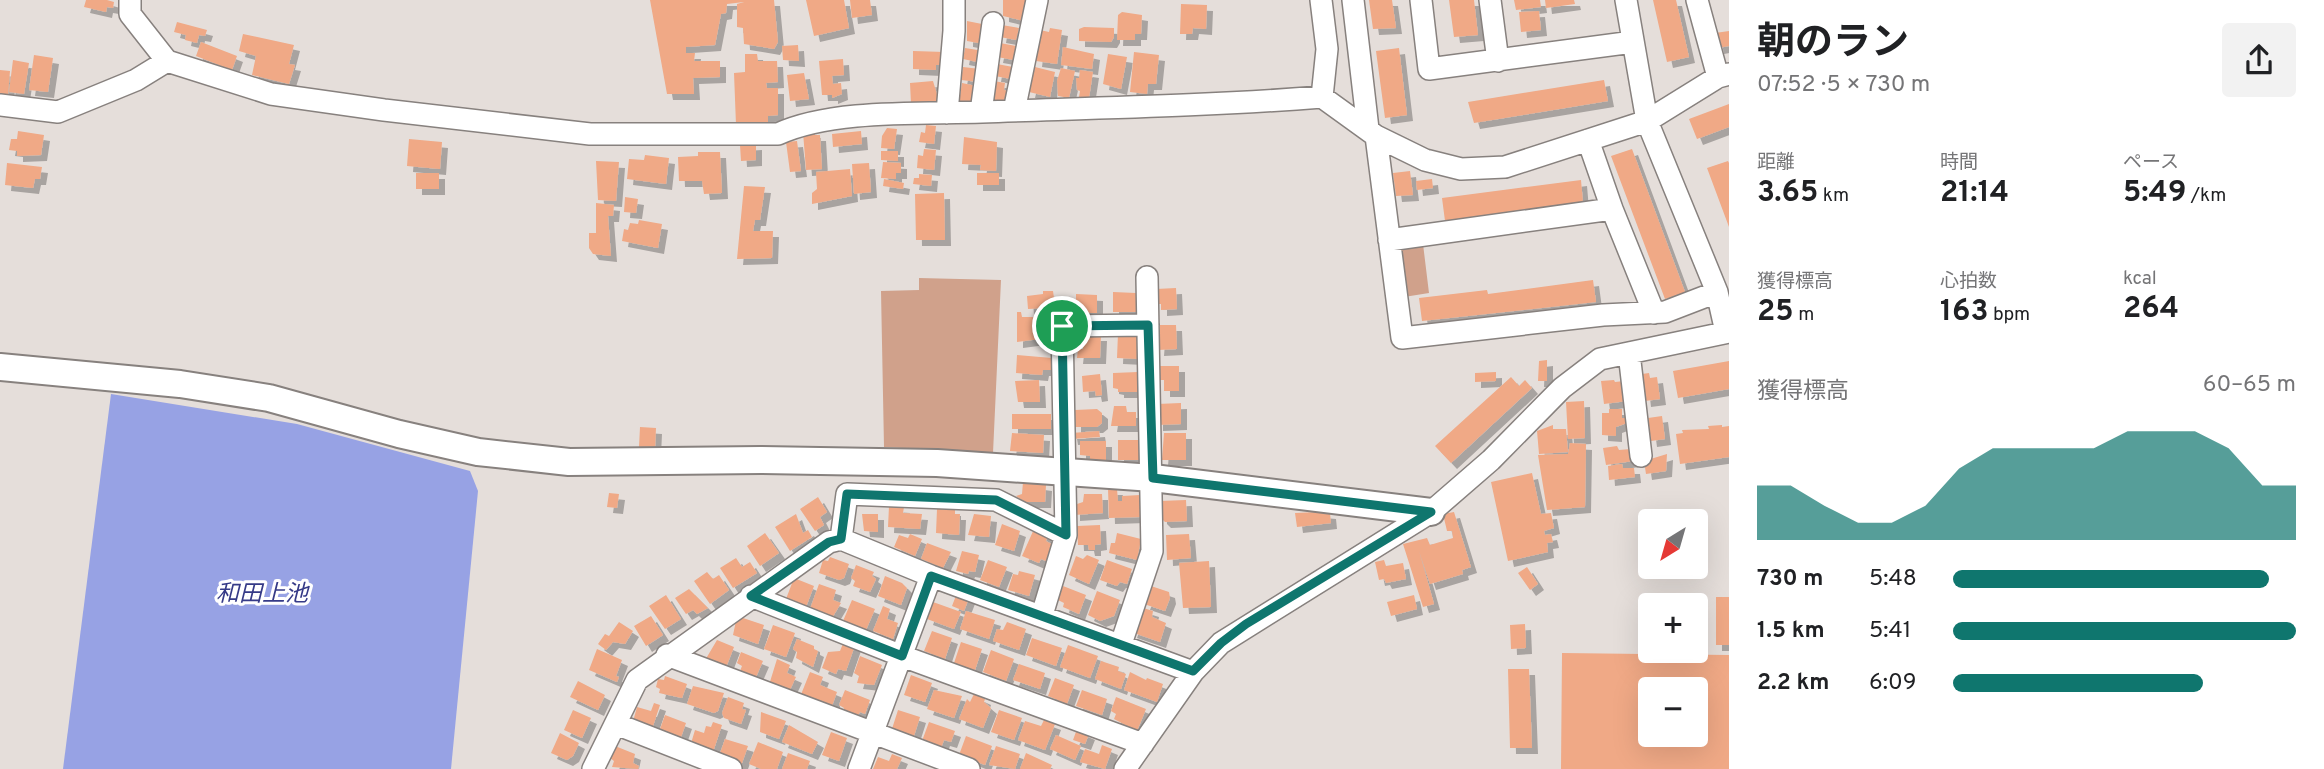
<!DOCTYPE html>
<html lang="ja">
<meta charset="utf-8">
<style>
:root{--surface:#fff;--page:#f2f2f2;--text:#202124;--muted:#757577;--accent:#0f766e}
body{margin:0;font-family:Overpass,"Noto Sans JP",sans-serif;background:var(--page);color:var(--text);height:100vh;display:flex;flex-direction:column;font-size:26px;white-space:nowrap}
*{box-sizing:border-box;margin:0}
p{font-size:23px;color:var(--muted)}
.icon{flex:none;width:38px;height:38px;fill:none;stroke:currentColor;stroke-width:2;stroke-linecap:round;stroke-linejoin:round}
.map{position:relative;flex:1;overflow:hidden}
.drawer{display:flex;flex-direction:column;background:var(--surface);width:595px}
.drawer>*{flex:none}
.needle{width:46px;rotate:217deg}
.tools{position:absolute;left:1638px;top:509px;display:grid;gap:14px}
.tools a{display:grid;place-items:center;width:70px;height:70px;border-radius:7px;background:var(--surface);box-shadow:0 7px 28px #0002;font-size:35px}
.pin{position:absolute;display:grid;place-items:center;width:60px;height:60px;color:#fff;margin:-30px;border:4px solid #fff;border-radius:50%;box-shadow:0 2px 7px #0007}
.round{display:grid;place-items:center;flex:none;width:74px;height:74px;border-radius:7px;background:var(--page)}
.head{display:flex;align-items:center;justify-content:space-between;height:119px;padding:0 28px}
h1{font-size:38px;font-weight:700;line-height:52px}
.stats{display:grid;grid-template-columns:repeat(3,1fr);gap:10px;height:119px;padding:7px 28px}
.stats div{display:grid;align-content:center}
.stats b{font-size:30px;font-weight:700}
.stats small{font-size:19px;font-weight:400}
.stats p{font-size:19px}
.chart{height:196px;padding:14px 28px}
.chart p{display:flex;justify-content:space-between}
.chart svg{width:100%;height:126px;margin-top:7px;fill:var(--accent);opacity:.7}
ul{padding:0 28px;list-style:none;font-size:23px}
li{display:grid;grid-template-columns:112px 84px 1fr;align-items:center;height:52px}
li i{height:18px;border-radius:9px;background:var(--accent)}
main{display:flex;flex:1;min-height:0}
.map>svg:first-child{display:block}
</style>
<main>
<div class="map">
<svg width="1729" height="769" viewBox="0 0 1729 769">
<defs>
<filter id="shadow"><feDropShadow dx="6" dy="6" stdDeviation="0" flood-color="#0004"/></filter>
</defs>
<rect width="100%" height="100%" fill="#e5deda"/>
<path fill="#d0a18b" d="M1423 244 1429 293 1404 297 1399 246Z
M919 278 1001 280 993 453 884 447 881 291 919 290Z"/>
<path fill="#97a2e4" d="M111 394 297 424 470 471 478 491 451 769H63Z"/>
<path fill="#f0a986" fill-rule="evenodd" filter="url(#shadow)" d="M86 0H107L114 2 113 8 107 7 106 12 84 7Z
M650 0H774L778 42 774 49 744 44 743 28 737 27V4L744 2 727 4 726 13 721 14 715 45 686 47V53H695L694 61H720V77L693 78 694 94H667Z
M806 0H844L849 28 814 36Z
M850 0H870L872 15 852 18Z
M1003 0H1029V6H1024V21L1003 16Z
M1369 0H1392L1396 28 1373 29Z
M1449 0H1474L1478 35 1454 37Z
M1514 0H1540L1541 7 1516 10Z
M1545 0H1574L1575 4 1546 8Z
M1653 0H1676L1689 57 1667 62Z
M1181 4 1207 5 1206 29 1193 28 1192 34H1180Z
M1539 11 1541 30 1521 32 1519 12Z
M1122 12 1142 15 1141 34H1135V40H1117L1118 15Z
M967 21 987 25 984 44 967 41Z
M177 22 207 30 205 36 199 35 197 43 185 40 186 35 174 32Z
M1002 25 1019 28 1016 40 1000 37Z
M1084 27 1114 28V37L1111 42 1079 41V29Z
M1050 28 1062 30 1057 64 1036 61 1040 30 1049 32Z
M1729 31V46L1718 48 1715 33Z
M243 34 294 45 289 64 295 65 289 84 252 75 256 56 239 51Z
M201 42 237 56 232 70 196 56Z
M1000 43 1016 46 1014 60 997 57Z
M798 45 799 61 783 60 782 46Z
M1063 47 1094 54 1092 69 1061 65Z
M965 48 984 51 982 63 963 59Z
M1399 48 1407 115 1385 118 1376 51Z
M913 51 945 52V65H936V70L913 69Z
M1134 52 1159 55 1156 84H1148L1147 94 1130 92Z
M745 54H757L758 61H777L778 82 766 83 767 88H778V115L768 116V125H736L734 73 745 72Z
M1108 54 1127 57 1121 89 1103 84Z
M34 55 53 58 48 92 29 90Z
M843 59 844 75 832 76 833 84 841 83 842 94 832 98V95H822L819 61Z
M13 60 29 63 24 94 9 92Z
M997 64 1013 67 1011 79 995 76Z
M963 67 980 69 979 82 961 80Z
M1035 67 1055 72 1050 97 1029 92Z
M1061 68 1075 71 1069 98 1058 96 1057 81Z
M0 70 10 71 8 95H0Z
M1080 70 1093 72 1089 98 1079 97 1080 91 1077 90 1076 78H1079Z
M804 73 809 99 790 101 787 75Z
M1604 80 1608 101 1474 123 1468 102Z
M933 81 939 101 911 104 910 83Z
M994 81 1005 83 1004 90 1008 91 1003 102 991 99Z
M962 83 976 86 973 105 959 102Z
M1729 104V127L1697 139 1689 119Z
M926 125 936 126 934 144 919 142 921 132 925 133Z
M887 128 897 129 894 149 881 148 882 136Z
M18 131 44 135 41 155 17 156V151L9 150 11 139H17Z
M861 131 862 144 833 147 832 134Z
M803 132H815V135H820L822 169 806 170Z
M964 137 997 142 996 171 980 170 981 165 962 164Z
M409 139 442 142 440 169 407 166Z
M797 141 801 171 790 172 786 142Z
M756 144V160L741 161 740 145Z
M924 149 936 150 934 170 917 168 918 155 923 156Z
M1632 149 1685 292 1665 299 1611 156Z
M881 151H898V161L881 160Z
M698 152H720L722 193 704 194 702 181H679L678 157 698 156Z
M645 155 669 158 666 184 627 179 629 159 644 160Z
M596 161 619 162 616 201 598 200Z
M1728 161 1729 163V227L1707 168Z
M883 162 901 163V173H896V179L881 178Z
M7 163 42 167 40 179H35L33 188 5 185Z
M869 163 871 192 854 194 852 164Z
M850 169 852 196 812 204V193L817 189 816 172Z
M1410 171 1413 195 1396 196 1393 173Z
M416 173H439V189H416Z
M977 173H999V185H977Z
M919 174 932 175 931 186 913 184 914 178H919Z
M884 179 904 183 903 189 883 186Z
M1432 179 1433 188 1417 190 1416 181Z
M1581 180 1583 203 1445 221 1442 198Z
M744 186 765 187 760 220H755L753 231H773L772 258 737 259Z
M944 193 945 240H916L915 194Z
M625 197 638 199 636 213 624 212Z
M596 203 614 205 613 216H608L611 256 593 254 589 248V233H596Z
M639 220 662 224 658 248 622 241 624 229 628 230 630 223 638 224Z
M1593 280 1596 302 1422 321 1419 298 1487 290 1488 294Z
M1176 288 1177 309 1161 310V304H1157L1156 289Z
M1043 291H1053L1054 298H1063L1064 307 1028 309 1027 296 1043 294Z
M1113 292 1136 293V312H1113Z
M1076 294 1097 295V313H1082V307L1076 306Z
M1017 312H1021L1022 317H1033V325L1040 326V339L1017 342Z
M1160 325H1176L1177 349 1158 350Z
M1118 333 1139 334 1138 359 1117 358Z
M1083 335H1101L1100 358H1077L1078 349H1083Z
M1017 355 1052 358 1051 370H1043L1042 375 1016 373Z
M1547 360V381H1538L1539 361Z
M1729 361V389L1678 398 1673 371Z
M1159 366H1179V391H1164V380H1158Z
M1138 372 1139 392H1118V389L1113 388V373Z
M1496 372V381L1475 382V373Z
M1649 373 1650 378 1657 377 1660 399 1645 401 1642 374Z
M1100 374 1102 395 1096 396 1095 391 1083 392 1082 376Z
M1511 377 1519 386 1525 380 1532 388 1451 463 1435 446Z
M1039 380 1040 402H1018L1015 381Z
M1614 380 1615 382 1624 381 1627 401 1604 404 1601 381Z
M1584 401 1585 438 1568 439 1566 402Z
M1181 403V424L1157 425V404Z
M1114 406H1126L1127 412H1136V426H1111Z
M1097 409 1102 413V423L1097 427H1075V410Z
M1609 409H1622V418H1627V423L1616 427V436L1602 435V413H1609Z
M1012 414H1051V429H1012Z
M1662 416 1665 439 1651 441 1648 418Z
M1553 425V429H1566L1568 452 1539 454 1537 431Z
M1722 425V427L1729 426V457L1680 464 1676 434 1683 433 1682 430 1709 429 1708 426Z
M640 427 656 428 655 449 639 447Z
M1099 431 1100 437 1072 439 1071 433Z
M1012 433 1044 435 1043 453 1010 451Z
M1164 433H1186V460H1162Z
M1118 440H1140V460H1118Z
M1080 441H1106V461L1090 460V456L1080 455Z
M1570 443 1586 444 1585 507 1547 510 1538 455 1568 454Z
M1617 446 1619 450 1631 449 1633 461 1606 465 1603 448Z
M1667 454 1666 471 1646 474 1644 461Z
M1622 464 1623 468H1634L1635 477 1609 480 1608 466Z
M1532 473 1541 514 1551 513 1554 528 1544 531 1545 535 1551 534 1553 542 1547 543 1548 552 1508 561 1491 482Z
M1023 482 1046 485 1045 502H1025L1016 496 1022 494Z
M1108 489H1117L1118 501H1122V496L1140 495V517L1109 518Z
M609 493 619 494 617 508 607 507Z
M1084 494H1102L1103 513 1074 515V505L1083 502Z
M818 497 827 512 820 517 824 525 815 531 800 509Z
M1186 500 1187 521 1165 522 1161 518 1160 501Z
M889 506 904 507 903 513 922 514 920 529 888 527Z
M937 509 955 510V514H960L959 535 936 533Z
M1318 512 1330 513 1331 523 1297 527 1295 513Z
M1454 512 1471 567 1462 570 1463 574 1430 584 1419 551 1434 604 1423 607 1403 544 1427 538 1430 545 1453 538 1452 531H1447L1443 514Z
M796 514 803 533 808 530 812 537 790 551 775 527Z
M862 514H878V532L864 531Z
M974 514 991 516 989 537 968 535Z
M1002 524 1020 531 1014 551 995 545Z
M1100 525 1101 544 1095 545V550H1089L1088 545H1078L1077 526Z
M1034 529 1048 535 1046 541 1053 545 1046 561 1041 559 1039 563 1022 556Z
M765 533 779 553 760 566 747 546Z
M1117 533 1141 539 1137 560 1109 553 1111 543H1115Z
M910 534 922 539 915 556 894 547 899 535 908 538Z
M1189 534 1191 558 1167 560 1166 535Z
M927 543 951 552 943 568 921 559Z
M962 551 979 555 975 572 969 571 968 574 956 571Z
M1087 555 1099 560 1089 584 1069 575 1076 556 1083 559Z
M830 557 849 564 844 578 839 580 819 573 823 560 828 561Z
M736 558 742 567 750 562 757 573 733 588 720 568Z
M988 560 1007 567 999 587 980 580Z
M1107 560 1132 569 1127 584 1120 582 1117 586 1100 580Z
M1384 560 1386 566 1403 563 1406 579 1386 583 1384 579 1379 580 1375 562Z
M1209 561 1211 607 1183 608 1179 563Z
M856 565 874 572 872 576 876 579 870 592 853 586 855 581 851 578Z
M1527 567 1538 584 1530 590 1518 573Z
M1019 571 1035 575 1029 596 1008 590 1013 574 1018 575Z
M707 572 713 579 719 575 729 590 710 604 694 581Z
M885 576 902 583 907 588 901 605 878 596Z
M794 578 814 586 806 607 786 599Z
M819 584 836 590 833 600 841 603 832 618 810 609Z
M1063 586 1086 595 1079 614 1063 607 1064 603 1058 600Z
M1151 586 1169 592 1170 598 1165 611 1144 604Z
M689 589 708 608 697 614 693 610 686 614 675 598Z
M1097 591 1120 600 1114 616 1100 621 1088 615Z
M957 593 969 598 964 611 952 606Z
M666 595 681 619 665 629 649 606Z
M1414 595 1417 609 1391 616 1387 602Z
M1716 597H1729V645H1716Z
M852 600 875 609 866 630 843 621Z
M933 602 961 612 954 629 927 619Z
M883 606 890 609 887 619 898 623 893 639 873 631Z
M1140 607 1153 611 1152 617 1166 623 1160 642 1131 632Z
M966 611 995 620 989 639 960 629Z
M651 616 663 635 646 646 634 626Z
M737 616 764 625 758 644 733 635Z
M619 622 633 631 625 644 613 642 606 650 598 644 605 634 609 636Z
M1007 622 1026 629 1019 650 993 641 997 629 1003 630Z
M1525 624 1526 648 1511 649 1510 625Z
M773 625 795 633 786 657 764 649Z
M932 631 952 638 945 659 924 651Z
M1032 638 1062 648 1056 666 1026 655Z
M797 639 814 646V649L818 651 813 667 796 658 797 652 793 649Z
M717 640 734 647 725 670 704 662Z
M844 641 855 645 846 671 838 669 836 674 822 668 828 652 840 651Z
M961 642 982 649 975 670 954 663Z
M1068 645 1098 656 1090 678 1060 667Z
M597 649 622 660 616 676 619 677 617 682 589 670Z
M991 650 1014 659 1006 681 983 672Z
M741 652 763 661 756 677 740 671 742 666 737 663Z
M1562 653 1729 655V769H1561ZM1650 690H1696V735H1650Z
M860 656 882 665 874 685 857 683 859 676 854 673Z
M777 659 790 665 787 673 796 677 788 694 769 685Z
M1101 661 1119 667 1118 671 1126 674 1121 689 1095 679Z
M1019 664 1045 673 1040 689 1013 680Z
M1508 669H1529L1532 748H1510Z
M810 672 823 677 820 685 837 692 832 706 800 697Z
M1130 672 1146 680 1147 678 1163 684 1157 702 1124 690Z
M911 675 932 683 925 702 904 695Z
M665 676 687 684 682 698 659 693 660 689 656 687 658 679 664 680Z
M1055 678 1074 685 1067 704 1048 696Z
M578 681 605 695 598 710 570 697Z
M693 686 724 693 718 711 714 713 687 704Z
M845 690 870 700 865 714 860 712 857 717 843 711 844 708 839 705Z
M934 690 962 696 954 718 927 709Z
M1082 690 1107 699 1102 715 1076 706Z
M974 694 985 699 984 702 991 708 983 728 959 719 967 699 970 702Z
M728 697 744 703 742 709 746 710 741 724 724 718 722 713Z
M1116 697 1146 709 1137 731 1114 719 1116 714 1111 711Z
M654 703 660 705 650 735 632 725 637 707 651 711Z
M573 710 591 718 582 738 564 730Z
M898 710 920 717 913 739 891 732Z
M999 710 1022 718 1014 740 991 732Z
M761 712 786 721 779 739 760 732Z
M665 715 686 723 680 740 659 732Z
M1044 720 1055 724 1045 750 1018 740 1025 721 1041 726Z
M713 722 722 725 711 758 689 750 695 730 704 733 706 726 711 727Z
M929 722 955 731 951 742 944 740 941 748 922 741Z
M789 725 818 742 812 754 782 742Z
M1077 729 1089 734 1085 744 1073 740Z
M831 732 847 738 839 761 822 755Z
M560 733 579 743 573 756 567 760 551 753Z
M1056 735 1081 746 1075 760 1050 749Z
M966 736 992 746 985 765 959 755Z
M725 739 748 746 741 766 718 759Z
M758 742 783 752 777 769H761L749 764Z
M1102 745 1112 749 1105 769 1080 762 1085 749 1099 754Z
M615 746 635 754 633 763 639 766 638 769 612 767 614 761 610 758Z
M996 746 1020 754 1015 769 989 765Z
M788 753 810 761 807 769H782Z
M1026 753 1052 765 1050 769H1020Z
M892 754 902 758 897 769H873L878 757 889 761Z"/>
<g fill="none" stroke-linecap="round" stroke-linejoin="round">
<defs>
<path id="minor" d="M130 0V14L167 61
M1321 0 1327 49 1322 97
M1353 0 1368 129
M1421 0 1429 69 1633 42
M1490 0 1498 61
M1626 0 1647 121 1717 292 1726 332
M1697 0 1718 77
M0 105 58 112 136 80 167 61 271 94 384 110 590 134H778C832 109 921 114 982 112 1095 108 1208 106 1322 97L1376 136 1425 160 1461 169 1505 167 1647 121 1718 77 1729 74
M1014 111 1037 0
M981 112 993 23
M947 113 954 31V0
M1376 136 1402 338 1603 315 1665 312 1717 292
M1588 140 1612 209 1654 313
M1389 240 1612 209
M1629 353 1641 456
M841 539 847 494 996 500 1066 535
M751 596 902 656 1143 744
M1042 615 1066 535 1062 326 1148 325
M1121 644 1152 551 1147 277
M667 655 969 769
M616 724 731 769
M593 769 637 680 829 542 841 539 931 576 1193 672
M859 769 931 576
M1125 769 1193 672 1221 643 1431 512 1491 460 1562 388 1600 359 1729 332"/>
<path id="tertiary" d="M0 367 180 384 269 398 399 434 478 452 569 462 761 460 937 463 1153 478 1431 512"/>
</defs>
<use href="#minor" stroke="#87817e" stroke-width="24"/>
<use href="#tertiary" stroke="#87817e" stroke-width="30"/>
<use href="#minor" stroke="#fff" stroke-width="21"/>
<use href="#tertiary" stroke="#fff" stroke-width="26"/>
</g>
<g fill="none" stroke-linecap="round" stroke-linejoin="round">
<defs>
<path id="route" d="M1148 325 1153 478 1431 512 1246 624 1221 643 1193 671 931 576 902 656 751 596 829 542 841 539 847 494 996 500 1066 535 1062 326Z"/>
</defs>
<use href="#route" stroke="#fff" stroke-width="14"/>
<use href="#route" stroke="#0f766e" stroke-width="9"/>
</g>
<g text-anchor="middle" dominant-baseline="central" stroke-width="6" stroke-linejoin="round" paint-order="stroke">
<g font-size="23" font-style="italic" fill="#353a87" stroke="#fff">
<text x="262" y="595">和田上池</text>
</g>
</g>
</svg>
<div class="tools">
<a><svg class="needle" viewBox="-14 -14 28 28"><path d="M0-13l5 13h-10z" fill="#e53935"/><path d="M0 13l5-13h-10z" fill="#757577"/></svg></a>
<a>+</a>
<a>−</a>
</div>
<div class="pin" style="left:1062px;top:326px;background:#1e9e55"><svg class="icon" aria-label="arrive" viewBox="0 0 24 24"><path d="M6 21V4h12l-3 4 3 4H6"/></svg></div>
</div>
<section class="drawer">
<div class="head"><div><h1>朝のラン</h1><p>07:52 · 5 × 730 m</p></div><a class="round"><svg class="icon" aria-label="share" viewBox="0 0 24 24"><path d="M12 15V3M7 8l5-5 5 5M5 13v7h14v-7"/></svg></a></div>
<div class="stats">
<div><p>距離</p><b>3.65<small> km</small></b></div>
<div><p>時間</p><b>21:14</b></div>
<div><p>ペース</p><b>5:49<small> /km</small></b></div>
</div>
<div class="stats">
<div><p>獲得標高</p><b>25<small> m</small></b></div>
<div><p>心拍数</p><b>163<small> bpm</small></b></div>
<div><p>kcal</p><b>264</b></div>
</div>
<div class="chart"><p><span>獲得標高</span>60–65 m</p>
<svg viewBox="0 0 160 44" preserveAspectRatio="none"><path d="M0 44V25L10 25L20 32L30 38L40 38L50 32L60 19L70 12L80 12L90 12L100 12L110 6L120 6L130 6L140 12L150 25L160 25V44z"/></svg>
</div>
<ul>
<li><b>730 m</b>5:48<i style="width:92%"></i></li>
<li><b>1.5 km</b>5:41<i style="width:100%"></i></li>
<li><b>2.2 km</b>6:09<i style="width:73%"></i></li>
</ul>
</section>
</main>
